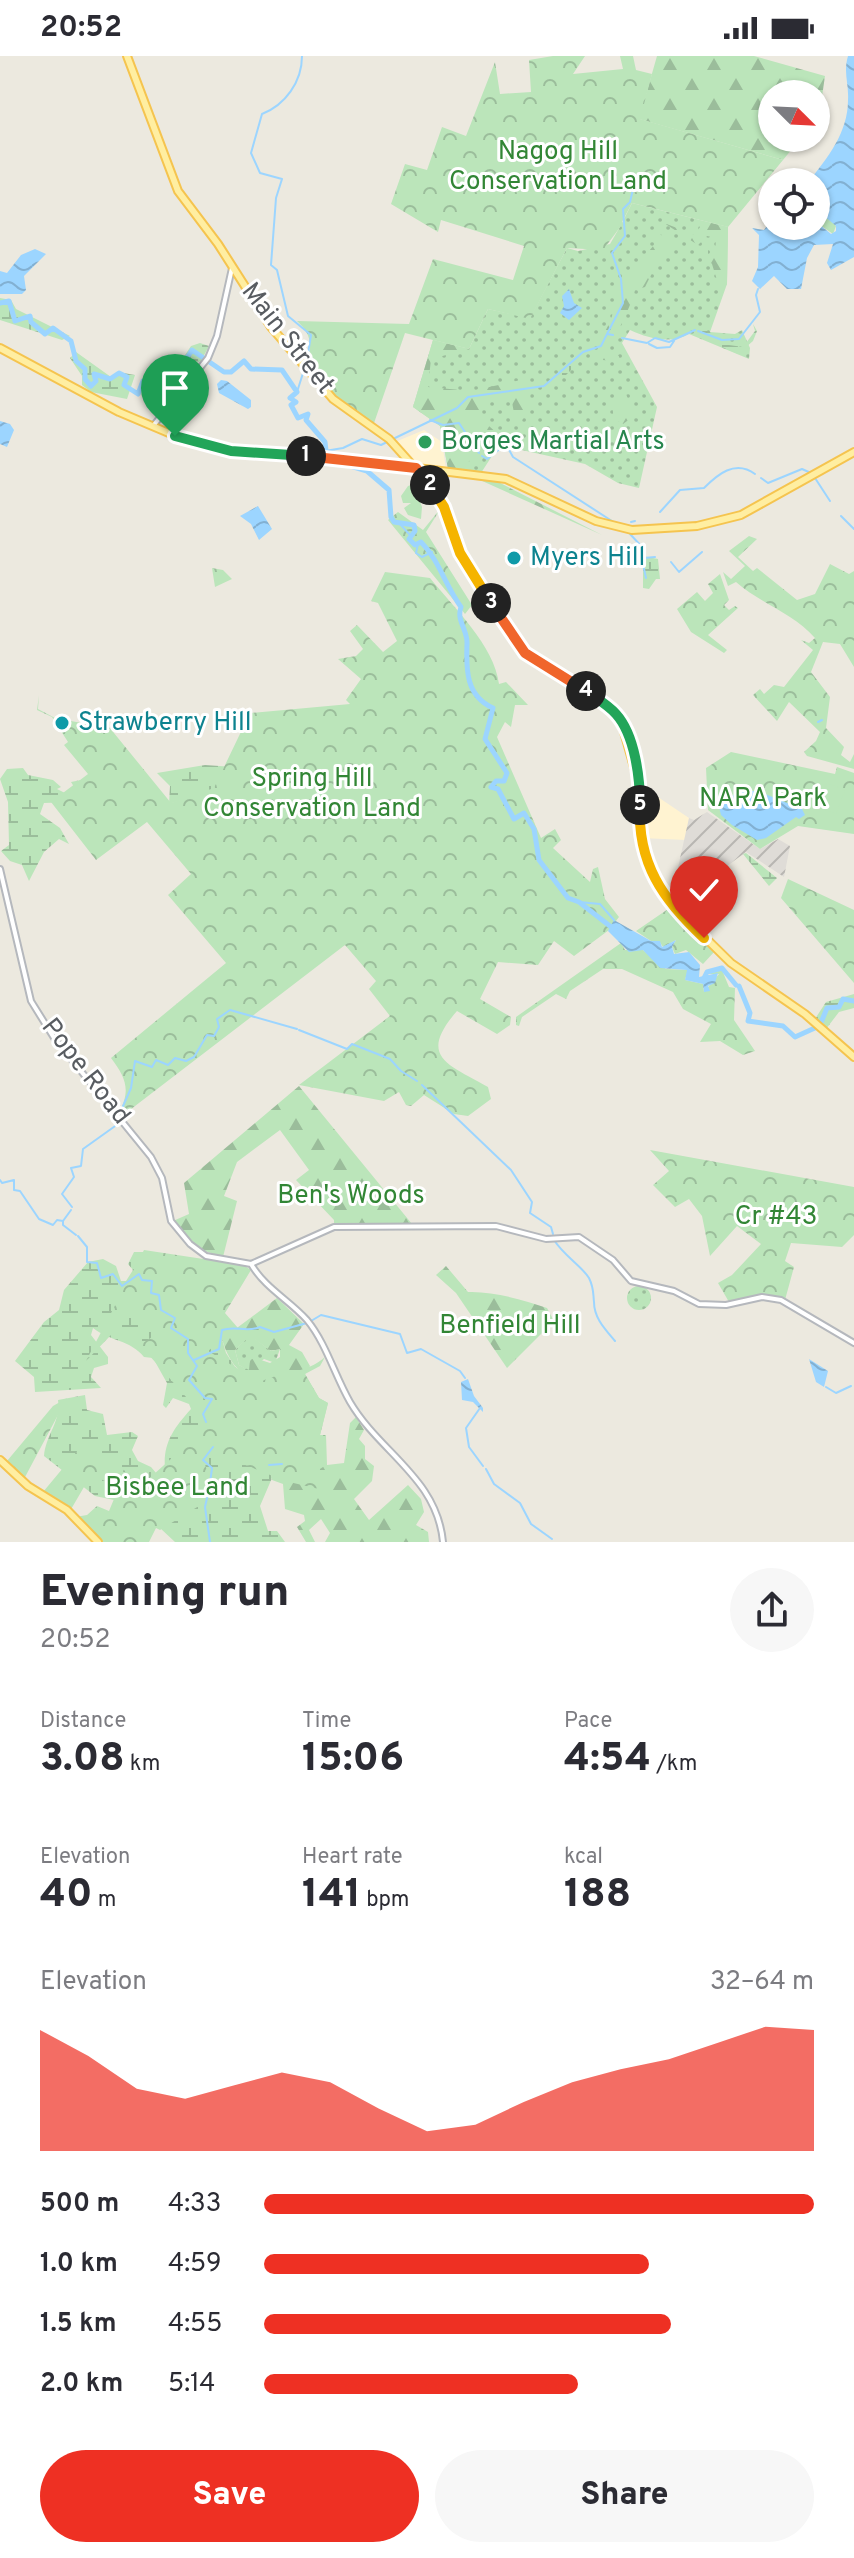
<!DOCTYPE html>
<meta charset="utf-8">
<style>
:root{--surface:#fff;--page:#f7f7f7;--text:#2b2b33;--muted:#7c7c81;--accent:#ee3023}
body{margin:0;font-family:Overpass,sans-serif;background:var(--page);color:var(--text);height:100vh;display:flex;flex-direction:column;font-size:30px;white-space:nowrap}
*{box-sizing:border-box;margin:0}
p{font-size:26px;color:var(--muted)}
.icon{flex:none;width:44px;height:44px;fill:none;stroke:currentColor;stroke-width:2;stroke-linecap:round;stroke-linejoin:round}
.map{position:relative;height:1486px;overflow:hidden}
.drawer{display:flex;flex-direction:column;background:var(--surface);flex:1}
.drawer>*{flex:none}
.needle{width:52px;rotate:114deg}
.controls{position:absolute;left:758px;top:24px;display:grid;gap:16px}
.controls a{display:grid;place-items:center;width:72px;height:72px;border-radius:50%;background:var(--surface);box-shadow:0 2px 6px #0004;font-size:40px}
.pin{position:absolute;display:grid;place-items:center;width:68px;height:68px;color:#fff;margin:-82px -34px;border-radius:50% 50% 50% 0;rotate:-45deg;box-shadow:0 0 8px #0007}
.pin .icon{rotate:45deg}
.km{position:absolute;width:40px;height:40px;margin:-20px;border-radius:50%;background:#222;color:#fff;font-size:22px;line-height:40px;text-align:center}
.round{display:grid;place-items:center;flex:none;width:84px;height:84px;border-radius:42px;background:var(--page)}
.overview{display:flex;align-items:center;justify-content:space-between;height:136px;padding:0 40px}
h1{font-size:44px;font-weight:800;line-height:60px}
.metrics{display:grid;grid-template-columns:repeat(3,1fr);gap:12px;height:136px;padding:8px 40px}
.metrics div{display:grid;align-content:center}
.metrics b{font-size:40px;font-weight:800}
.metrics small{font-size:22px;font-weight:400}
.metrics p{font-size:22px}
.chart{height:224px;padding:16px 40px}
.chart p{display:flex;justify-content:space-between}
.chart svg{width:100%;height:144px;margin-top:8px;fill:var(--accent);opacity:.7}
.action{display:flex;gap:16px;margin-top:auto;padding:16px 40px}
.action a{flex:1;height:92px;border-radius:48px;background:var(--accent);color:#fff;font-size:32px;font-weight:800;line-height:92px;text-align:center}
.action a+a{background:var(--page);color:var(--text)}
ul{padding:0 40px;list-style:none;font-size:26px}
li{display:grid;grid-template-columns:128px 96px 1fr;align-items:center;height:60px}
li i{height:20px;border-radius:10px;background:var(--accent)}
.status{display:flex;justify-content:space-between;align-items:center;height:56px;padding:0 40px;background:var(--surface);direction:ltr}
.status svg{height:22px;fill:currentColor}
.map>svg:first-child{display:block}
</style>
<div class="status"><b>20:52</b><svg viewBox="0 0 49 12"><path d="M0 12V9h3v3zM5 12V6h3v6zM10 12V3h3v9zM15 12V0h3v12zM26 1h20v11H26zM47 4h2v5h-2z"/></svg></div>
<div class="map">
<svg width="854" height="1486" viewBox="0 0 854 1486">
<defs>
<pattern id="industrial-furrows" width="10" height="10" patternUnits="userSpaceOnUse" patternTransform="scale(2)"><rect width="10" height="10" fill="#dfdcd7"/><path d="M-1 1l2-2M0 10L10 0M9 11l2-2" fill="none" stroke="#b8b6b2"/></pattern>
<pattern id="grass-dots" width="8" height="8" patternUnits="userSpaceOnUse" patternTransform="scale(2)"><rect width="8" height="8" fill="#bbe5ba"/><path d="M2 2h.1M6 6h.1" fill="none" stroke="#9bbd9b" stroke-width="1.8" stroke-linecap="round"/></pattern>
<pattern id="forest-firs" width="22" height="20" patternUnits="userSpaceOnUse" patternTransform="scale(2)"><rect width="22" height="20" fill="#bbe5ba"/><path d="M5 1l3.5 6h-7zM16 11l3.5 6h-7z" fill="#9bbd9b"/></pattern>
<pattern id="wetland-marsh" width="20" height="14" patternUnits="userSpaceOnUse" patternTransform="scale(2)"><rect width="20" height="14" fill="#bbe5ba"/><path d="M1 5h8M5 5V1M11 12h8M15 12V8" fill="none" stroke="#9bbd9b"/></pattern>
<pattern id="park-crowns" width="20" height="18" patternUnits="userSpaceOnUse" patternTransform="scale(2)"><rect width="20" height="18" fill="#bbe5ba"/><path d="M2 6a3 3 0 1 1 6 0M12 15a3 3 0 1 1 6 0" fill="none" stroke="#9bbd9b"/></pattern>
<pattern id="water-waves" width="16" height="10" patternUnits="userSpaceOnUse" patternTransform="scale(2)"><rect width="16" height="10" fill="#9cd5ff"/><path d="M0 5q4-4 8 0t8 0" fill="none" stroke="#82b0d2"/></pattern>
</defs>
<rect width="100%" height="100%" fill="#ece9df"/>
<path fill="#fff3d1" d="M424 374 442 386 446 413 416 408 395 386Z
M641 735H649L689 762 686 784 641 782Z"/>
<path fill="url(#industrial-furrows)" d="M707 756 760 793 778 783 790 790 784 821 746 796 674 849 667 839 673 834 689 762 694 764Z"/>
<path fill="url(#grass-dots)" d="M632 147 728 171 727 228 710 276 735 278 742 274 750 292 749 303 689 278C672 288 649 283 630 274L622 287 657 351 639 432 618 427 585 408 499 389 481 417 448 413 440 370 413 351 433 284 469 293 488 253 530 262 567 192 578 195 610 188 621 169 624 171 622 167Z
M627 1242a12 12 0 1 1 24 0a12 12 0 1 1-24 0Z
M250 1279 271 1295 280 1293 275 1307 264 1303 249 1315 239 1309 235 1294Z"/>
<path fill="url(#forest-firs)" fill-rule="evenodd" d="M657 0H754L825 20 819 61 816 64V38H772V82H801L783 104 639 63Z
M816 149 836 170 833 178 820 169Z
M694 163 728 171 727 228 721 237 712 208 702 196 708 184V198L715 200 716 182 707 180 698 189 664 167 695 179 700 171Z
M655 174 674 189 661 199 645 231 635 234C629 255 618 276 606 296L610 302 619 300V306L603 304C592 287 608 276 612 260 614 251 615 242 618 233L614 226 631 217 654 189 655 184 649 177Z
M433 284 469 293 431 303 428 331 471 335 521 324 531 330 529 355 519 368H516L512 346 488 344 481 347 480 362 499 379 465 409 602 479 460 415 448 413 440 370 413 351Z
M625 336 635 359 623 368C606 360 613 344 625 336Z
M299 1030 412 1168 334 1169V1164L296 1124 309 1114 280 1074 237 1106 224 1140 237 1145 223 1201 199 1193 173 1165 189 1158 184 1127Z
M446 1210 468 1236C493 1235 523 1244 547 1252L554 1265 507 1312 456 1237 436 1219Z
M277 1242 304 1268 289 1289 302 1296 310 1310 305 1318 319 1342 328 1347 320 1379H326L327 1409 344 1407 350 1367 356 1361 364 1374 359 1383 365 1390V1403L374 1410 372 1425 354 1443 369 1464 408 1429 421 1443 424 1456 416 1469 428 1476 429 1486H325L330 1477 321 1463 309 1474 315 1486H306L297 1471 305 1465 304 1459 285 1453 283 1428 272 1424 267 1324 260 1327C238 1318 229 1306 222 1283ZM250 1280 271 1295 280 1293V1301L270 1307 255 1302 250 1304 249 1314 239 1309 235 1294Z"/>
<path fill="url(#wetland-marsh)" d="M0 242 11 244 16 253 70 280 62 284 0 264Z
M753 268 757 275 753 285 738 298 706 284 699 275 705 273 729 289 743 291 755 275Z
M200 287 209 290 201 305 168 319 154 314 181 305 191 290Z
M590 295 563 322 552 326C559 314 574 295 590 295Z
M76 296 111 321 118 316 135 319 127 343 91 336 82 329V320L70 302Z
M643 500 658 503 660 523H656L649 533 643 532Z
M205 709 234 711 260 720 169 748 170 730 157 717Z
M23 712 28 719 53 724 61 731 57 733 67 738 76 734 71 726 81 724 86 728V737L105 742 125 758 124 777 117 756 101 745 44 747 40 758 60 772 69 788 59 783 44 796 29 825 22 809 10 805 1 795 9 789 8 746 0 723 7 713Z
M746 797 777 822 769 830 743 798Z
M854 938V952L839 956 826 973 815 963 826 946Z
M134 1196H156L222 1283 226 1297 241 1320 271 1406 272 1422 260 1450 268 1475H277L285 1486H175L160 1472 114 1444 95 1440 44 1400C46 1378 61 1366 58 1344L85 1339 87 1354 103 1358 107 1379 132 1376 138 1380 132 1394 138 1405 151 1411 162 1424 166 1421C161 1391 171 1375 191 1353L189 1348 173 1342 166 1352 163 1349 167 1327 153 1302 144 1301C131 1284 109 1285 93 1272L91 1279 108 1301V1308L94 1312 91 1321 101 1332 35 1336 34 1321 15 1305 44 1266 59 1254 64 1234 88 1206 103 1203 116 1210 121 1225H126L133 1214 128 1208Z"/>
<path fill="url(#park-crowns)" d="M553 0H585L573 18 623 13 620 0H633L636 14 652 18 640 63 783 104 728 171 632 147 622 166 625 171 621 170 603 194 567 192 530 263 488 253 469 293 405 277 373 370 344 351 301 305 309 299C312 284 308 275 297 265L409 268 433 203 513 224 524 190 441 164 438 176 391 148 405 108 427 114 442 71 466 80 495 6 500 38 531 36 529 4Z
M441 452 426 476 472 549 465 558 388 464 398 456 423 474Z
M749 480 757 483 738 501 753 515 757 512 797 544 815 538 830 508 849 518 854 515V611L840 588 823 586 811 616 830 641 826 672 844 691 841 699 850 706 854 698V713L807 700 804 696 816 685 820 676 789 646 777 665 753 639 760 633 764 638 774 629 784 631 813 594 801 584 809 587 815 582C793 557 761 548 736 526L728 530 723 516 731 523 745 510 729 495Z
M212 512 223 514 232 523 215 531Z
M385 516 430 522C454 552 494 589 499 628L506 626 528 649H515L511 671 505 666 497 681 541 782 555 773 561 784 553 792 590 826 593 813 598 811 605 843 619 861 609 874 574 900 554 885 538 909 498 906 480 943 511 961 510 969 497 978 457 955C417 1001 448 1008 488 1031L491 1043 468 1060 454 1058 424 1039 411 1050 406 1049 399 1036 384 1045 299 1029 390 960 369 933 376 925 345 889 122 1060 119 1057C131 1034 126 1022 111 1002L226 907 168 839 191 818 147 766 96 804 51 746 88 718 64 689 68 686 52 661 37 654 39 639 38 653 55 662 87 668 96 655 171 747 214 732 250 657 350 648 346 644 361 623 338 603 356 600 363 593 350 575 357 569 383 596 397 585 378 547 371 545Z
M720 518 729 544 724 549 729 554 735 550 738 552 708 579 727 594 724 597 691 576 677 553 697 536 705 545 713 537 708 528Z
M731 696 835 718 837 711 854 717V778L798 770 760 793 708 754 706 712Z
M788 823 854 854V927L781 842Z
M671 851 715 895 703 908 686 894 675 898 672 891 676 884 663 891 659 885H651L636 875Z
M621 887 625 894H643L666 913 688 914 685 924 703 928 704 936 719 918H707L722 914 729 931 735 932 734 964 755 995 743 999 720 985 700 986 711 968 683 953 673 936 622 913H603L570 935 566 943 556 938 522 961 519 970 516 969V961Z
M650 1094 854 1131V1179L842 1191 791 1187 785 1205 794 1211 785 1244 763 1239 729 1246 718 1227 732 1219 761 1188 737 1170 710 1200 702 1160 689 1143 675 1151 653 1129 669 1115Z
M144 1194 243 1209 251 1214 225 1257 238 1272 208 1295 260 1326C283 1315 306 1318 325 1301L320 1310 305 1318 319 1342 328 1347 320 1379H326V1409L320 1413 319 1433 285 1425 208 1394 203 1402 215 1440 160 1474 156 1472 149 1486H102L75 1461 87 1459 97 1450 109 1455 119 1431 91 1419 70 1455 43 1436 83 1388 144 1427 210 1368 140 1289 155 1279 136 1253 86 1305Z
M67 1342 24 1423 7 1405 53 1350Z"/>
<path fill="#bbe5ba" d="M414 428 422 451 421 463 408 459 404 452 411 447H403L401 440 408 430Z
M827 727 845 734 836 758 818 751Z"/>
<path fill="url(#water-waves)" d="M848 0H854V201L831 214 827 207 833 188 814 189 807 202 801 233H787L774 220 760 233 752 225 758 211 759 179 752 172 764 174 772 163V170H816V153L819 168 831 178 836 175V170L823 159 822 152 816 149V126H808C828 102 848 76 848 44 849 27 843 17 848 0Z
M35 193 46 198 24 220 26 234 22 238H0V215L7 217 21 199Z
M569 233 574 247 582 252 569 264 560 257 564 250 562 240Z
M221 324 227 325 251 344V351L248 353 219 337 217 328Z
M0 365 10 368 14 374 7 391 0 388Z
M258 450 272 473 259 484 251 468 240 460Z
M737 735H758L802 753 805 759 799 763 796 761 766 782 757 784 732 769 721 759 718 747 730 743Z
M614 864 651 885H660L662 891 676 884 672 891 674 898 689 896 700 909 699 921 718 917 715 927 708 930 710 935 704 936 703 928 685 924 687 914 660 912 643 894 629 896 608 875Z
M809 1303 828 1315 824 1331 816 1326Z
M468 1323 474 1340 483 1352V1356L473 1346 462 1344 461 1326Z"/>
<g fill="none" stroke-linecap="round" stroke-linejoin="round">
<path stroke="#9cd5ff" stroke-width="2" d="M302 0C302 26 285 49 262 58L251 97 260 117 282 123 276 142 271 209 277 214 288 260 311 279 306 310
M627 120 634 129 630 146
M698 275 722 284 739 283 760 256 756 239 758 233
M607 278 623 247 621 223 612 197 625 180 623 153 629 147
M622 282 647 287 655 282 669 286 695 274
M649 288 657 292 670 291 674 285
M297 336 304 314
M430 364 443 369 459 367 479 397
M393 383 457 352 468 341 544 330 583 296 601 290 607 278 613 279
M325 395 343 392 362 383 381 389 387 386
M482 400 487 403 501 392H508L513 401 615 467
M761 422 768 427 802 413 811 417
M815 422 830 445
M660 456 680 434 704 432C717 419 735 403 755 418
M841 460 854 473
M631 466 635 465
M399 467 410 479
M630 478 643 492 641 499 646 522
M418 488 416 497 422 501 432 496
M644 502 655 501
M671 506 679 516 702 496
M818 666 822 664
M579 846 600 848 614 864
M299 974 347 993 352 988 390 1003 401 1015 417 1025
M422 1029 511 1114 532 1146 530 1157 551 1171 553 1178
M120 1057 131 1032 135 1005 152 1011 156 1004 168 1009 175 1002 186 1005 194 1001 207 979 214 980 219 971 217 963 230 954 297 973
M0 1124 2 1127 14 1124V1134L20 1135 39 1163 53 1169 57 1164 63 1165V1169L76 1179
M72 1151 62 1138 74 1121 71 1112 81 1110 83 1093 118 1068V1062
M63 1165 71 1154
M78 1180 87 1191V1206L97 1207 101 1222 113 1218 122 1230 139 1218 142 1224 152 1225 151 1237 159 1239 161 1254 175 1262 171 1272 188 1283V1297L197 1310 189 1324 205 1342 212 1343 203 1358 206 1366
M554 1184C565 1201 580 1208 589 1222 594 1232 593 1237 594 1246 594 1262 605 1273 615 1285
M311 1265 321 1259 400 1278 407 1297 421 1293 460 1315 465 1322
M194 1304 219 1293 222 1274C236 1269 246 1277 260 1271L274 1276 307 1267
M826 1331 836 1337 851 1330
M480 1352 466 1372 469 1391 483 1410
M269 1409 282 1408
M486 1413 494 1428 520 1447 531 1468 552 1483
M210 1486 205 1451 209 1433 214 1430 210 1427 212 1412 203 1404 213 1391"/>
<path stroke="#9cd5ff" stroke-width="5" d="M0 247 9 245 15 265 30 260 31 266 45 278 53 272 71 285 76 305 85 313V323L91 330 96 325 94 318 110 323 119 317 127 321 124 329 138 338 143 325 161 322C170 309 184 310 192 294L224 316H231L244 305 251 313 282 314 297 336 290 342 296 346 291 349 298 362 308 358 306 364 325 386 327 403 367 415 389 434 391 461 394 466 414 469 415 475 409 483 415 489 421 486C439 504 445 529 461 551 456 565 468 574 467 588 466 614 466 640 493 652L485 683 507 717 504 725H496L491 731 498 733 514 763 524 757 534 773 539 804 568 842 579 846 615 874
M703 924 707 916 722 912 736 929
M739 930 750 957 748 965 783 970 795 981 817 971
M820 969 827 952 839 951 843 943 854 945"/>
<defs>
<path id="minor" d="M153 370 208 302 217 280 232 212
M0 813 31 945 54 982 151 1101 162 1122 171 1165 190 1188 206 1200 251 1208 334 1171 496 1170 546 1183 579 1181 613 1204 631 1225 674 1235 699 1248 726 1249 762 1241 781 1244 854 1287
M251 1208C265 1232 289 1244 307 1264 326 1287 335 1320 350 1346 380 1397 437 1422 443 1486"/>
<path id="major" d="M127 0 178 135 218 188 271 271 333 343 389 383 432 431 444 451 460 497 519 590 538 608 572 625 620 662 638 725 641 790 652 821 669 846 731 907 805 958 854 1001
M0 292 119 356 190 386 248 397 336 402 506 423 596 465 632 474 697 470 741 459 854 396
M0 1404 28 1430 67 1454 98 1486"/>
</defs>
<use href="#minor" stroke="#b5b8bd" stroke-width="8"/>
<use href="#major" stroke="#f5c44f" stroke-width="10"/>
<use href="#minor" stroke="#fff" stroke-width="4"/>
<use href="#major" stroke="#ffeea1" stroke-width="6"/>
</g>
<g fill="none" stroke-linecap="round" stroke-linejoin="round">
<defs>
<path id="split-1" d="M175 380 231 395 306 400"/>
<path id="split-2" d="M306 400 416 412 430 429"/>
<path id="split-3" d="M430 429 444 451 460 497 491 547"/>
<path id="split-4" d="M491 547 525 597 586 635"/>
<path id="split-5" d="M586 635C596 642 608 649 616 658 635 679 640 722 640 749"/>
<path id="split-6" d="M640 749C637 807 663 844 704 882"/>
</defs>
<use href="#split-1" stroke="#fff" stroke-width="16"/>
<use href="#split-2" stroke="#fff" stroke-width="16"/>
<use href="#split-3" stroke="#fff" stroke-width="16"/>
<use href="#split-4" stroke="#fff" stroke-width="16"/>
<use href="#split-5" stroke="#fff" stroke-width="16"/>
<use href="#split-6" stroke="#fff" stroke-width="16"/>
<use href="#split-1" stroke="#22a559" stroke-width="10"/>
<use href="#split-2" stroke="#f0652b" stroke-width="10"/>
<use href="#split-3" stroke="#f5b400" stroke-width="10"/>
<use href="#split-4" stroke="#f0652b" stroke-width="10"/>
<use href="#split-5" stroke="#22a559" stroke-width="10"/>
<use href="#split-6" stroke="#f5b400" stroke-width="10"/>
</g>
<circle fill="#2e9e5b" stroke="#fff" stroke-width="3" cx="425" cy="386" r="8"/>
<g fill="#0f9aa8" stroke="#fff" stroke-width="3">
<circle cx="514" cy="502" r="8"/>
<circle cx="62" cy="667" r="8"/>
</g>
<g text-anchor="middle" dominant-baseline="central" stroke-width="6" stroke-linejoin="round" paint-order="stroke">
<g font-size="26" fill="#328635" stroke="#fff">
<text x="558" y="96">Nagog Hill<tspan x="558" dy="30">Conservation Land</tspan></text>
<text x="312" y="723">Spring Hill<tspan x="312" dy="30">Conservation Land</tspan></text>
<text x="763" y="743">NARA Park</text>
<text x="351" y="1140">Ben's Woods</text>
<text x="776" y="1161">Cr #43</text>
<text x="510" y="1270">Benfield Hill</text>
<text x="177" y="1432">Bisbee Land</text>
</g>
<g font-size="26" fill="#585c61" stroke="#fff">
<text transform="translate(287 283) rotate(52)">Main Street</text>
<text transform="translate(85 1016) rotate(52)">Pope Road</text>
</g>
<g font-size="26" fill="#27864d" stroke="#fff" text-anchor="start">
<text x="441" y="386">Borges Martial Arts</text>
</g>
<g font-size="26" fill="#0d838f" stroke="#fff" text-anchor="start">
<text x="530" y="502">Myers Hill</text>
<text x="78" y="667">Strawberry Hill</text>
</g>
</g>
</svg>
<div class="controls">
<a><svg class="needle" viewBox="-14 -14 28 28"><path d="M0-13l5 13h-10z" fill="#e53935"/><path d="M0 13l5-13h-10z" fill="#7c7c81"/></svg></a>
<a><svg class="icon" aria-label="locate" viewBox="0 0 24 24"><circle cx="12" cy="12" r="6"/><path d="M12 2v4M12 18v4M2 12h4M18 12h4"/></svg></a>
</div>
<div class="pin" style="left:175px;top:380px;background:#1e9e55"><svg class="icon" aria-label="arrive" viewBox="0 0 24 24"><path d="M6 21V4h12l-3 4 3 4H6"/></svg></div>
<div class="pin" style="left:704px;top:882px;background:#d93025"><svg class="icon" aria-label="check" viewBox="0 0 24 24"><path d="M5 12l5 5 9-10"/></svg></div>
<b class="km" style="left:306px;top:400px">1</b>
<b class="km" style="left:430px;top:429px">2</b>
<b class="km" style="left:491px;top:547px">3</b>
<b class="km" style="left:586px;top:635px">4</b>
<b class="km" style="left:640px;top:749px">5</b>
</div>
<section class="drawer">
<div class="overview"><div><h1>Evening run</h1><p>20:52</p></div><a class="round"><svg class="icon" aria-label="share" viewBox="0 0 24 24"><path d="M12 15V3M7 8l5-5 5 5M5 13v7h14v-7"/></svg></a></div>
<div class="metrics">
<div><p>Distance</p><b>3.08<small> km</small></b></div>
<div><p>Time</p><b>15:06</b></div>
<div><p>Pace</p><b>4:54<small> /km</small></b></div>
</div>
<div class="metrics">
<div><p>Elevation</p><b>40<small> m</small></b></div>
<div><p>Heart rate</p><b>141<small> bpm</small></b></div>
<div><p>kcal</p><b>188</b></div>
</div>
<div class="chart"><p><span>Elevation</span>32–64 m</p>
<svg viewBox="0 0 160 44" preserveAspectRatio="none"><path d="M0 44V7L10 15L20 25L30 28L40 24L50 20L60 23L70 31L80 38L90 36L100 29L110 23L120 19L130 16L140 11L150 6L160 7V44z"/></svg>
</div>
<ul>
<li><b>500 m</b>4:33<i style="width:100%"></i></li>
<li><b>1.0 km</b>4:59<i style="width:70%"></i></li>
<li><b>1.5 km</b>4:55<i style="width:74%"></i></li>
<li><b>2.0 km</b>5:14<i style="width:57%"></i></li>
</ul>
<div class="action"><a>Save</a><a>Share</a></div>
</section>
